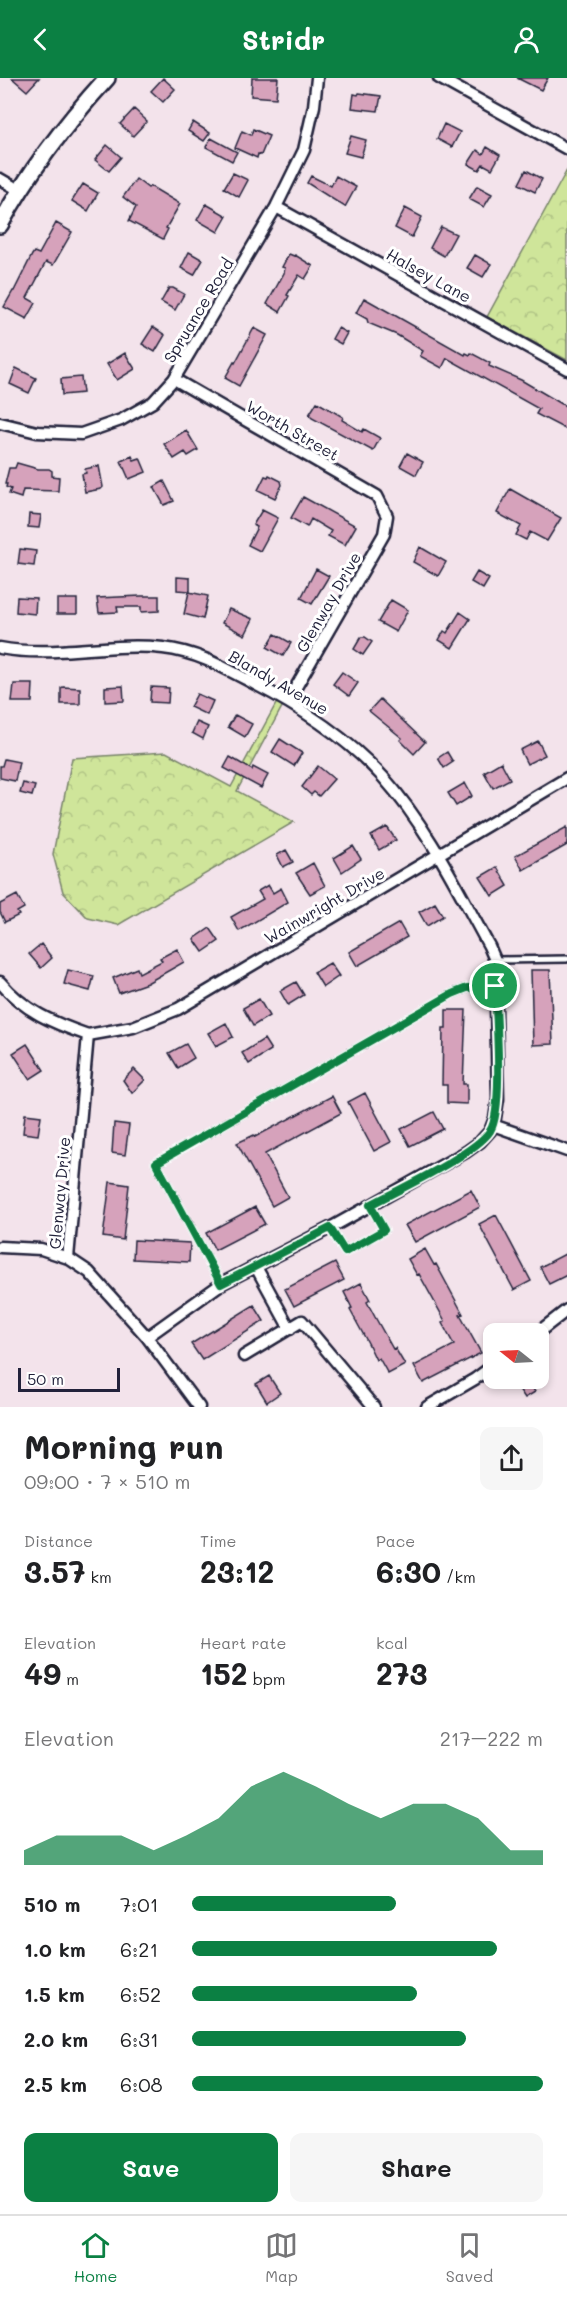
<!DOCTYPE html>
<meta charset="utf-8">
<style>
:root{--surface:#fff;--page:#f6f6f6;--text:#202124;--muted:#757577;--line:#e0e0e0;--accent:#0b8043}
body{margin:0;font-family:Mali,sans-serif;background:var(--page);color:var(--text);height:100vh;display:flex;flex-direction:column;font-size:22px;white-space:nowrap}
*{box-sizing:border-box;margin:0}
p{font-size:20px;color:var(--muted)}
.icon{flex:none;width:33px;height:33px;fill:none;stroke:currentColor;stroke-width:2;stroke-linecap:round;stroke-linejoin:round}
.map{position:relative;height:1329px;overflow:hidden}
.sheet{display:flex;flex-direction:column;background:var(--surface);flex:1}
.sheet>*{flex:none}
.needle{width:39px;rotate:288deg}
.fabs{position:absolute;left:483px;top:1245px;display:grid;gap:12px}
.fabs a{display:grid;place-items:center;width:66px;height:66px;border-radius:12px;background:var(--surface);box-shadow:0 3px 9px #0003;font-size:30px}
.scale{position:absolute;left:18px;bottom:15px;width:102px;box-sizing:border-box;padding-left:6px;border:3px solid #22223b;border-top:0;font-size:16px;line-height:21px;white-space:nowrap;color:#22223b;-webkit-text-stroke:4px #fff;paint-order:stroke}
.pin{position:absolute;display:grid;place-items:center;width:51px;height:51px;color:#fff;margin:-26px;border:3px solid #fff;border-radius:50%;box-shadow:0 2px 6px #0007}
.round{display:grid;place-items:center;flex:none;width:63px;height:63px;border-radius:12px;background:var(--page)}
.summary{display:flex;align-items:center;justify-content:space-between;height:102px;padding:0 24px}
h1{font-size:33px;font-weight:800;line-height:45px}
.metrics{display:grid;grid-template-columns:repeat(3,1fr);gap:9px;height:102px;padding:6px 24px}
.metrics div{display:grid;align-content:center}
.metrics b{font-size:30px;font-weight:800}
.metrics small{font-size:16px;font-weight:400}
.metrics p{font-size:16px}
.chart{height:168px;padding:12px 24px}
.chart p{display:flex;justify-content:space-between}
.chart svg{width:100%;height:108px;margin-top:6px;fill:var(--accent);opacity:.7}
.primary-button{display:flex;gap:12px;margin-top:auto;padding:12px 24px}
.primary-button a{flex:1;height:69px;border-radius:12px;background:var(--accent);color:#fff;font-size:24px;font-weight:800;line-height:69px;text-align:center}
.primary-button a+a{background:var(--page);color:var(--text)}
ul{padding:0 24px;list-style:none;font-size:20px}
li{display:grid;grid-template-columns:96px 72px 1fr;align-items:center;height:45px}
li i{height:15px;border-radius:8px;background:var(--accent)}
header{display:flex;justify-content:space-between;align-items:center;height:78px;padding:0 24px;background:var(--accent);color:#fff;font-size:27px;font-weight:800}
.tab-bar{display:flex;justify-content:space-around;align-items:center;height:84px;border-top:2px solid var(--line);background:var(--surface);font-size:16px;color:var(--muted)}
.tab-bar a{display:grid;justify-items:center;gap:3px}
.tab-bar .on{color:var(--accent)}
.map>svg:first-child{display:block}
</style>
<header><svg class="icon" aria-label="back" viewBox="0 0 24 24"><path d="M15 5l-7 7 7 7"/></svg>Stridr<svg class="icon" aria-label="person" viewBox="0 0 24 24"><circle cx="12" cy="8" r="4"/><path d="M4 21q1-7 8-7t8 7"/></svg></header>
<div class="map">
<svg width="567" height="1329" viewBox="0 0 567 1329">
<defs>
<pattern id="park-crowns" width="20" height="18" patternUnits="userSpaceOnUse" patternTransform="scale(1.5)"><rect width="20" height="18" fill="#cfe59a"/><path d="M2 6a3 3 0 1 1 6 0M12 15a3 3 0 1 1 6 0" fill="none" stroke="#b1c486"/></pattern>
</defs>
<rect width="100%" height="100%" fill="#f3e3eb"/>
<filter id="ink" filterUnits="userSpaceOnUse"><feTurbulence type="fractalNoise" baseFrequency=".0167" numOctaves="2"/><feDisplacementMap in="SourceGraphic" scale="12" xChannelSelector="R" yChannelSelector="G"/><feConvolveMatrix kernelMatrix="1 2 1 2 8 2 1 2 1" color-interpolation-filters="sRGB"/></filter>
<g filter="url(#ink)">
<path fill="url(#park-crowns)" stroke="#78846a" stroke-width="1.5" d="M567 92V282L487 239Z
M277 624 283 627 237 713 294 744 118 847 88 840 63 814 53 776 72 680 166 674 231 709Z"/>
<path fill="#d6a2bb" stroke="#22223b" stroke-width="1.5" d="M12 0H39L27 13Z
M163 0 175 11 163 24 151 13Z
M252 0H278L276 20 251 18Z
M517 0H548L541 12Z
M359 15 381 18 378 33 352 30 354 16 358 17Z
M134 31 147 43 133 58 120 46Z
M193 44 210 55 204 63 188 53Z
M444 46 460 54 452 69 437 61Z
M253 51 269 58 261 77 258 76 257 80 235 70 242 53 251 57Z
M351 58 366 62 361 79 345 75Z
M211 60 237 74 232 83 206 69Z
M107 67 121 79 109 93 95 82Z
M487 69 500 77 492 91 483 86 479 92 468 86 477 72 483 76Z
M526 92 542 101 535 114 519 106Z
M233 95 248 102 239 119 224 110Z
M311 98 331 108 336 98 356 109 345 129 307 105Z
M136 101 148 110 150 108 180 126 166 150 168 151 163 161 129 143 136 129 123 119Z
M83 106 98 115 88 133 72 123Z
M477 108 492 116 484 129 469 121Z
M206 126 227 138 218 154 197 142Z
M405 130 422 139 412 159 395 150Z
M56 145 72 154 53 187 46 184 27 220 36 225 27 241 4 229 13 213H14L32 177 34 174 39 176Z
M441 149 456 156 444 178 430 170Z
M189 174 203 182 194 197 181 190Z
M289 176 294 178 295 177 313 188 305 201 299 197 287 217 289 218 280 234 267 226 284 195 285 190 282 189Z
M475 177 491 186 483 199 467 190Z
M169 210H173L184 216 175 232 161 224Z
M364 220 465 277 466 275 470 277 471 275 490 285 489 288 521 302 567 329V352L536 336 539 331 447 280 442 290 420 278 423 273 397 257 368 245 367 241 356 235Z
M153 249 165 257 155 274 142 266Z
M254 250 267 257 239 308 225 300 234 284 235 285Z
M338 250 347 255 341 266 332 261Z
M125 275 135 291 117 302 107 286Z
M16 290 36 300 29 315 10 306Z
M81 299 83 315 62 317 61 301Z
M317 324 343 339 342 342 362 354 364 351 380 360 373 373 312 340 309 337Z
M186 352 198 372 188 378 185 374 174 381 164 366Z
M407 375 423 384 416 397 400 388Z
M132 378 134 382 140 380 146 394 129 401 121 383Z
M17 385 38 391H49L52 393V398L59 399 58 413 23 412 21 420 9 416 11 411 6 409 7 406H5L9 390H15Z
M99 388 103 409 101 411 85 414 82 396 86 395 85 391Z
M269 397 281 403 282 407 275 420 258 412 265 398 268 399Z
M164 403 174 423 164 427 154 409Z
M510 411 561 440 547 463 530 454 526 462 516 457 521 448 497 435Z
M303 419 356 448 345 467 328 458 331 453 311 441 307 449 291 440Z
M262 432 278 440 260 473 248 467 257 449 253 447Z
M29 436 41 437 39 450 28 449Z
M420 469 446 484 438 498 413 484Z
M20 471 36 473 34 488 18 486Z
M316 491 329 498 312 526 301 520Z
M477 494 489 501 483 511 471 504Z
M177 499 190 500V513L177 512Z
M189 514 208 518 203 541 184 536Z
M141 518H159V533L141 534V529H117L118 534 99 535 97 520Z
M17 519 36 520 35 536 16 534Z
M57 521H77V536H57Z
M391 522 408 532 396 554 378 544Z
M229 531 253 541 245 557 222 545Z
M460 534 470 541 452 570 439 562 444 553 447 555Z
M275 556 291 565 283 578 267 569Z
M361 559H365L372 564 363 577 354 571Z
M342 594 358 605 349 618 333 606Z
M14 606H33L32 624H12Z
M123 608 124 623 105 624V609Z
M63 609 80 610V626H61V610Z
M151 609 169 610 168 625 150 624Z
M197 616 213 623 207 637 190 629Z
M380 621 425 664 414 676 400 662 402 660 369 633Z
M235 637 252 646 245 659 228 649Z
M197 644 208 649 203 661 192 655Z
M280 661 302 675 294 688 272 674Z
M538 663 545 677 527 686 520 672Z
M447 674 453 684 444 690 438 680Z
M230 679 252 692 253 689 268 697 261 710 224 690Z
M4 681 19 684 15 703 0 700V688H2Z
M501 684 510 701 493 710 484 694Z
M318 688 334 701 319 718 314 714 311 717 302 709Z
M23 705 35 708 32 718 20 715Z
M465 705 472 718 456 728 448 715Z
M387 749 396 762 379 772 371 758Z
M567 749V767L523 792 515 778Z
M353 768 361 781 342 794 334 780Z
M286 772 293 784 283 789 277 777Z
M313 785 325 808 310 816 296 795Z
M497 789 508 808 492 818 480 799Z
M268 807 273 815 281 810 288 824 239 853 231 839 263 821 258 813Z
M17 817 24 830 17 834 19 837 5 844 0 834V826Z
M435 825 443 838 427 848 419 834Z
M399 845 407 859 357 888 349 874Z
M210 850 219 863 203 874 194 861Z
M41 866 52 880 41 890 29 876Z
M177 871 184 884 147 905 119 915 113 900 137 890 139 895 162 883 160 880Z
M330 885 339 898 323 909 314 894Z
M68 892 94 898 90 913 64 906Z
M531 892H550L553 966 533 967Z
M296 904 304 917 288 927 280 913Z
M259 921 269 938 253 948 243 930Z
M446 932H466L463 1006H467V1026L447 1025V1007H442L443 950H446Z
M226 945 233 959 216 968 208 955Z
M264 961 271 972 249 986 242 975Z
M27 966 44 992 30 1001 13 975Z
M186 966 194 980 178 990 169 975Z
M134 991 145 1002 132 1015 123 1002Z
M365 1015 391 1064 374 1073 348 1024Z
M332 1018 341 1035 265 1076 288 1119 272 1128 237 1065 254 1057 255 1059Z
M434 1034 443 1051 410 1068 401 1051Z
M25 1036 41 1038 38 1057 23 1055Z
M114 1045 129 1047 125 1077 112 1075Z
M110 1104 129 1107 123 1162 103 1159Z
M471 1112 480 1129 415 1164 405 1147Z
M255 1129 265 1146 215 1172 206 1155Z
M496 1137 531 1203 514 1212 479 1146Z
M134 1162 190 1165 189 1184 133 1181Z
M425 1171 434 1187 436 1186 463 1236 460 1237 481 1275 423 1305 414 1288 454 1267 442 1245 445 1243 419 1196 417 1197 408 1181Z
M567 1175V1197L549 1206 540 1189Z
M335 1185 344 1202 294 1228 285 1211Z
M361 1205 370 1222 367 1224 375 1239 393 1271 395 1270 405 1287 388 1296 379 1280 376 1282 368 1265 350 1232 352 1230 344 1214Z
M254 1227 264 1243 202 1282 191 1266Z
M269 1298 280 1315 267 1324 256 1306Z
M528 1302 535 1314 525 1320 517 1308Z"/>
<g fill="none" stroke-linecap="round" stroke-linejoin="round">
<defs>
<path id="service" d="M495 882 567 881
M330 1150 345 1174 384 1152 370 1127
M221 1206 156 1085 452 916 467 910 495 908"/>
<path id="minor" d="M439 0 567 71
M0 101 19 112
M276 129 567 291
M174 301 377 418 387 438 384 456 288 623
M0 345 37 354 81 356 121 342 153 324 174 301 276 129 304 72 314 28 317 0
M0 570C54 580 109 564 163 570 198 574 225 590 255 606 302 630 347 660 383 699 427 748 457 810 489 868L495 882 498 1021 495 1040 490 1053 480 1064 466 1074 330 1150 221 1206 147 1259
M0 904C24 933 53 945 88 957L68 1180 89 1194 147 1259 199 1329
M88 957 133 949 178 931 567 700
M493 1047 567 1073
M0 1169 41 1171 68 1180
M256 1189 290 1251
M536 1256 567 1232
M244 1278 302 1243 374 1329
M427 1329 475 1301 494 1287"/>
<path id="secondary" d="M0 147C29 93 66 45 107 0"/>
</defs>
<use href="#service" stroke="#22223b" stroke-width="10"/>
<use href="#minor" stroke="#22223b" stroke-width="15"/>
<use href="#secondary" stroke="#22223b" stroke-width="20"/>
<use href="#service" stroke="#fff" stroke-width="5"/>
<use href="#minor" stroke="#fff" stroke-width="10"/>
<use href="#secondary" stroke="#fff" stroke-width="15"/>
</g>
</g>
<g fill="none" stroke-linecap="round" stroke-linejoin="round" filter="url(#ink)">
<defs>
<path id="route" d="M495 908C496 938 504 1031 490 1053 475 1076 398 1112 370 1127L384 1152 345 1174 330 1150 221 1206 156 1085 452 916 467 910Z"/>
</defs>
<use href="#route" stroke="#fff" stroke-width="12"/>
<use href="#route" stroke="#0b8043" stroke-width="8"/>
</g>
<g text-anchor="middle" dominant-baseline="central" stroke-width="6" stroke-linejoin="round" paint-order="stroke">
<g font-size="16" fill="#22223b" stroke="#fff">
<text transform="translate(429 197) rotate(29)">Halsey Lane</text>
<text transform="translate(198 232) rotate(-59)">Spruance Road</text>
<text transform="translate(293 352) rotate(30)">Worth Street</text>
<text transform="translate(328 524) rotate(-60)">Glenway Drive</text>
<text transform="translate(279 604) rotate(30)">Blandy Avenue</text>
<text transform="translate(324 827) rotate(-30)">Wainwright Drive</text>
<text transform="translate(59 1115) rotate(-85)">Glenway Drive</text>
</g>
</g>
</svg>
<div class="fabs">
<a><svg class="needle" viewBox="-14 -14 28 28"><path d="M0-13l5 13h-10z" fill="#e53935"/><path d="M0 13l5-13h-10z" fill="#757577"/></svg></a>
</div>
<div class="scale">50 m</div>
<div class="pin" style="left:495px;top:908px;background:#1e9e55"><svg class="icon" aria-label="arrive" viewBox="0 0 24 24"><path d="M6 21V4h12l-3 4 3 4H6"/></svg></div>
</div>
<section class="sheet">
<div class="summary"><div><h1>Morning run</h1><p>09:00 · 7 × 510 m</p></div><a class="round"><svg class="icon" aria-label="share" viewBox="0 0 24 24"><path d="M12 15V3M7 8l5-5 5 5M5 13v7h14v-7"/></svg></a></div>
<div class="metrics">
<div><p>Distance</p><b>3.57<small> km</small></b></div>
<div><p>Time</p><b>23:12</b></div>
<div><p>Pace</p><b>6:30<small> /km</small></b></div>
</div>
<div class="metrics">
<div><p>Elevation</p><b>49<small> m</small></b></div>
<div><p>Heart rate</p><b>152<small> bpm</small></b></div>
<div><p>kcal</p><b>273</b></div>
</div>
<div class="chart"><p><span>Elevation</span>217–222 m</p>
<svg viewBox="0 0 160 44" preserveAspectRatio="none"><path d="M0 44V38L10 32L20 32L30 32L40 38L50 32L60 25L70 12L80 6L90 12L100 19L110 25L120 19L130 19L140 25L150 38L160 38V44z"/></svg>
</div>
<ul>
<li><b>510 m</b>7:01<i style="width:58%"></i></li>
<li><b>1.0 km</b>6:21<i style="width:87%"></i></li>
<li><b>1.5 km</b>6:52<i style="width:64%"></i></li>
<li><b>2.0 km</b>6:31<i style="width:78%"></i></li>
<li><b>2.5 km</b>6:08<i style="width:100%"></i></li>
</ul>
<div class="primary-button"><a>Save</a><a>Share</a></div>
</section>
<nav class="tab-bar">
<a class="on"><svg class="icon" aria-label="home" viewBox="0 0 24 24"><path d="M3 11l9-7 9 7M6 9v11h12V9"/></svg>Home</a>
<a><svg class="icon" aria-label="map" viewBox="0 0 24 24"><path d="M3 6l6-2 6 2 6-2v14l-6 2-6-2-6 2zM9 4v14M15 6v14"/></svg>Map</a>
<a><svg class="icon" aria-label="saved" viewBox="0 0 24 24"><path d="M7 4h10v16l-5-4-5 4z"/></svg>Saved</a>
</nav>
